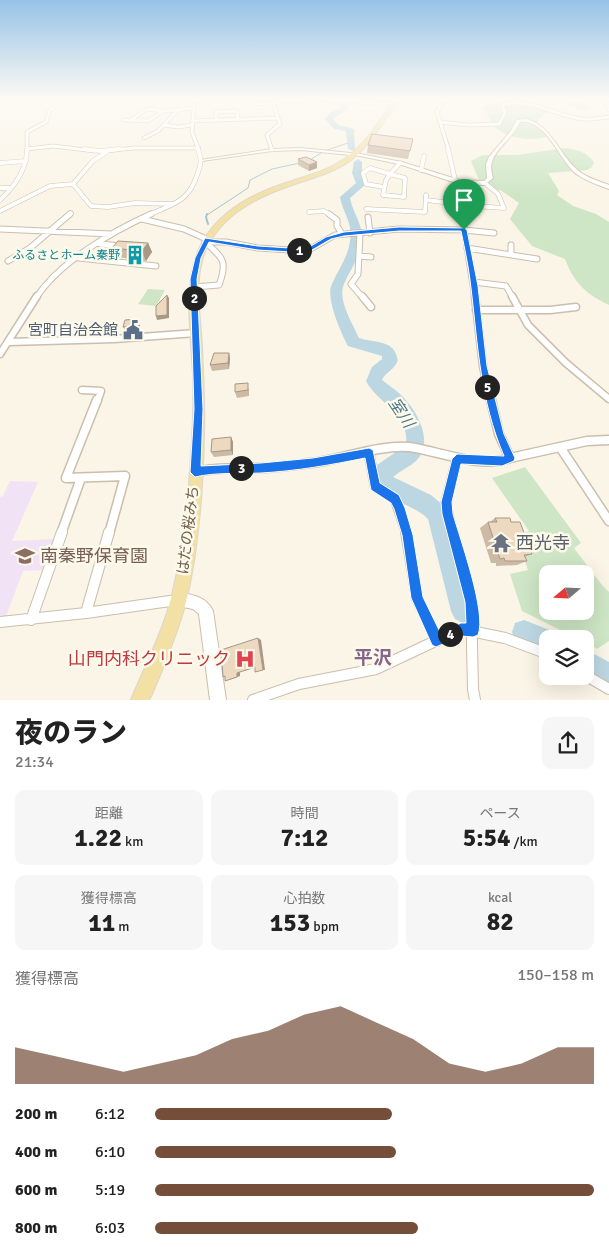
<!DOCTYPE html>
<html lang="ja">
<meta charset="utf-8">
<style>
:root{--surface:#fff;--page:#f6f6f6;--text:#222;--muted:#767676;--accent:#744e39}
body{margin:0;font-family:Signika,"Noto Sans JP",sans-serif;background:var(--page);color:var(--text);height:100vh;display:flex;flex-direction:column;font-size:19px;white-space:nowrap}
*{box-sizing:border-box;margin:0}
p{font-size:16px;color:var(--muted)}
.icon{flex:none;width:28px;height:28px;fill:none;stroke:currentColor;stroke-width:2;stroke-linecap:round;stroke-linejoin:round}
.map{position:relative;height:700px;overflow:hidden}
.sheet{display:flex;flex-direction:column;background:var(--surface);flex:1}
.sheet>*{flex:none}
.needle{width:32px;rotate:251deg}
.tools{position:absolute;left:539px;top:565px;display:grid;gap:10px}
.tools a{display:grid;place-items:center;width:55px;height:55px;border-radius:10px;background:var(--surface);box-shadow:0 5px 20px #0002;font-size:25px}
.pin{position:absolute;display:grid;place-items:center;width:42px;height:42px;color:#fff;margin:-51px -21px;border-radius:50% 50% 50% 0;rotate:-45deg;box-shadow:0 0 5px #0007}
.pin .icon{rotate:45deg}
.km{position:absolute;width:25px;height:25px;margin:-12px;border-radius:50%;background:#222;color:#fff;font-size:14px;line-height:25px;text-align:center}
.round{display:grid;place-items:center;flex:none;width:52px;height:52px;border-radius:10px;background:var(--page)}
.overview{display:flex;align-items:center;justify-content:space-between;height:85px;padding:0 15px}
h1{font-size:28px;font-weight:800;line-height:38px}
.stats{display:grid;grid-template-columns:repeat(3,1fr);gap:8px;height:85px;padding:5px 15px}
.stats div{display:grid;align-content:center;border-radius:10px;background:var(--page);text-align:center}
.stats b{font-size:25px;font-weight:800}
.stats small{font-size:14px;font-weight:400}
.stats p{font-size:14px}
.chart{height:140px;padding:10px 15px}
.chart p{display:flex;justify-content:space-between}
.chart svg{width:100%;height:90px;margin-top:5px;fill:var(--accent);opacity:.7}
ul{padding:0 15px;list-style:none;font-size:16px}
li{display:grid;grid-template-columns:80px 60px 1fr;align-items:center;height:38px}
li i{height:12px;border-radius:6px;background:var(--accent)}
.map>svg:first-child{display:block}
</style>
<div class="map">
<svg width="609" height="700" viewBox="0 0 609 700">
<rect width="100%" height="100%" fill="#faf5e6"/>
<path fill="#f2e2f6" d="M10 481 38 482 12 541 55 539 44 570 23 571 6 616H0V497L3 496Z"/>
<path fill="#cee6c5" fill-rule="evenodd" d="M560 99H588L587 103 592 108 583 110 555 100Z
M498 103 529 105 548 110 538 120 539 125 550 133 549 136C534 142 506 139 495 127 490 121 487 113 483 106Z
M565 148C578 150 585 151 594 162L592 167 587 170 548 173 559 191 557 195 573 206 596 214 609 222V305C586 294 574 283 565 259L532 246 510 219 519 203 502 191 481 185 471 161 483 155H517Z
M148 289 165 290 156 306 138 304Z
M525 467 581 543 574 548 602 585 609 592V641L597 649 585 642V639H578L522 611 510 574 528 570 516 536 529 531 492 478ZM548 574H585V611H548Z"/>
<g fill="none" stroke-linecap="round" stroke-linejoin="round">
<path stroke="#a3c5d3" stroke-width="1" d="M324 151 351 142
M310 160 321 153
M207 215 248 188 250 180 272 169 300 163"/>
<path stroke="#a3c5d3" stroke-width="2" d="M207 214 206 217 208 224"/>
<path fill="#bcd7e2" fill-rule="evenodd" d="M312 99H324L349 104 347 109 333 119 339 125 354 129 355 151 348 149 346 131 334 129 325 119 330 113 342 106Z
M358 159 362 162V173L366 184 350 198C353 214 363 223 362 241 360 257 350 270 344 284 337 300 353 324 359 338 372 343 393 339 397 357 398 360 398 361 396 364 392 371 385 373 382 380 388 385 395 389 401 395 417 410 435 442 416 461 409 467 400 471 393 477L431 495 444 506 475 611 471 619 463 623 455 619 451 611 428 519C413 503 381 501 372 480L377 465 406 445C410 413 378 404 366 381L372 367 382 359V356L348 346C341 333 325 297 332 284 338 270 348 257 350 241 353 222 343 214 340 197L356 183 352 173 354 162Z
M524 620 557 633 559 639H548V654L515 641 512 632 515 623Z
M585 649 609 662V689L585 676Z"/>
<defs>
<path id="street-far5" d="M186 99 194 107 192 132 199 151
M338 99 337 101 393 104
M432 99 446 101
M597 99 608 104 609 110
M192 104 202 99
M254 104 298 101
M124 120 148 121 163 111 194 108
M131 120 147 109 163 111
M216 120V112L237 111 238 119
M192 121 278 118
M439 122 468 125 499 124 505 113 502 104C531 98 554 115 582 119 591 120 600 118 609 117
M164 125 178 127 192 125
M144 138 158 131 178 110
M27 149 53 146 95 151
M272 150 267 135 280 124 273 103
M27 151V132L46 122 50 110 65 99
M105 151 134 148H199
M449 151 437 112 441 104 449 99"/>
<path id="street-far4" d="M84 149 100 151 120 149
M448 149 463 215
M0 163 26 161
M421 170 424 156
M390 174 405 178 404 197 383 195 386 180Z
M390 174 400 163
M73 184 91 206 108 207 135 203 173 204
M384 187 366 184 363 173 370 168 390 174
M0 188H10
M0 200C14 187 27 169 27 149
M426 200 460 204
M460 205 504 208 498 194 485 183
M366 209 425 212 426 195
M0 211 50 186 73 184 93 161 108 151
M309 212 324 211 330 215
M68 215 71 213
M148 215C171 205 189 202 197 175 201 165 202 160 198 149"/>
<path id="street-far3" d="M329 214 337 220V226L342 234
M462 214 475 298
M368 217 370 233
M142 219 184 229 213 242H226L258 248 307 251 335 235 399 229 464 230 494 233
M0 229 111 234
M360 234 358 274 351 284 363 298
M100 244 121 246
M511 245V255
M467 248 537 259
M359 256 371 257
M79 258 156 266
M8 261 30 248 70 214
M474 282 506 286 513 298
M194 287 219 285C228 261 223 258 205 242
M36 298C59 262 113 231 151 214"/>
<path id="street-far2" d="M362 296 371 307
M475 296 483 366 491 402
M512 296 528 325 566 363 609 399
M476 310H550L576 307
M9 342 114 339 196 333
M0 354 37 296
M82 390 101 391 97 402"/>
<path id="street-far1" d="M97 400 66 478 125 476 109 534
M560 447 609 521
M369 453 375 486 395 499 407 534
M510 458 587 441 609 440
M197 472C216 467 238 469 258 468 275 468 293 465 311 463 338 460 383 444 409 447 439 451 479 469 510 458L499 434 491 400
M61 534 81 478
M452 534 446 502 457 459"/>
<path id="street" d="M406 532 417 598 437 641
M452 532 471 602 473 689 475 700
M86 613 109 532
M31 620 62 532
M0 622 86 613 177 600
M585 675 609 689
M253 700 299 684 376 669 461 629 505 638 548 654"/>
<path id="secondary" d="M527 119C554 128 559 156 580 172 588 178 599 181 609 185V189C598 185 583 180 574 172 558 157 546 119 520 122 514 137 495 149 492 162 490 167 492 173 493 178L485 185 459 184 399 164 360 156 301 150 272 151 202 161 200 160 272 149 301 148 360 154 402 162 459 180 484 181 487 178 486 164 489 157 510 132 517 120Z
M178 593C192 594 207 597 213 611L226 700H210L199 614 193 609 173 605 171 600 173 595Z"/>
<path id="primary" d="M395 99H399C384 120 371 145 350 161 334 172 316 177 298 183 264 194 228 210 209 243 192 274 200 312 202 347 203 376 205 404 204 433 203 490 199 547 186 602 177 634 165 664 152 694L149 700H131C143 671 157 643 167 613 182 562 188 509 191 456 193 429 194 401 193 373 191 334 182 279 202 243 221 209 256 192 292 181 310 175 329 170 344 159 366 144 380 120 395 99Z"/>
</defs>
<use href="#street-far5" stroke="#cbbead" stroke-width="4.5"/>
<use href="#street-far4" stroke="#cbbead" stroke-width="5"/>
<use href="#street-far3" stroke="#cbbead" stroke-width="7"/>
<use href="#street-far2" stroke="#cbbead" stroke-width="9"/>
<use href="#street-far1" stroke="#cbbead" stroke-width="11"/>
<use href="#street" stroke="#cbbead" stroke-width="12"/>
<use href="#secondary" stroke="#cdbfab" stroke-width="2"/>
<use href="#primary" stroke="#dad5d1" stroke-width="2"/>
<use href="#street-far5" stroke="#fff" stroke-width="3"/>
<use href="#street-far4" stroke="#fff" stroke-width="4"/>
<use href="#street-far3" stroke="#fff" stroke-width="5"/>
<use href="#street-far2" stroke="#fff" stroke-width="6"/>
<use href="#street-far1" stroke="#fff" stroke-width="8"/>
<use href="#street" stroke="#fff" stroke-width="10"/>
<use href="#secondary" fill="#fff" fill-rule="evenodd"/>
<use href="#primary" fill="#f3e0a4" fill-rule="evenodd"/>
</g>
<path fill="#ccbaa5" d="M413 139 408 159 367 153 368 145Z
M298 159 317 168 309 171 298 165Z
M148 243 152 252 146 261 117 257 112 248Z
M137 319 140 326 139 332 127 333 123 327Z
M229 353 230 359 229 369 212 371 210 365Z
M249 389V396L237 398 235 392Z
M231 437 233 442V455L214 457 211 452Z
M495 518 511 522 532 554 525 557 527 561 517 565 496 566V563H491L480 528 488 522H490Z"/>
<path fill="#a69786" d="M317 162V168L309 171V165Z
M148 243 152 252 146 261 142 251Z
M167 295 169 298V318L157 320 156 316Z
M137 319 140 326 139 332 135 326Z
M229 353 230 359 229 369 228 363Z
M231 437 233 442V455L231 450Z
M258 638 261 640 265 670H263Z
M255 667H257L240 672V676L229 680 237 673Z"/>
<path fill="#edd8c0" stroke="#a69786" d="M372 134 413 139 410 151 368 145Z
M306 157 317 162 309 165 298 159Z
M118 241 148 243 142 251 112 248Z
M167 295V315L156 316V306Z
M137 319 135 326 123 327 125 320Z
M214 353H229L228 363 210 365Z
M248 383V390L235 392V384Z
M231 437V450L211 452 212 439Z
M495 518H510L511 522H520L532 554 524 555 527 561H505L504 558 500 559 488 522H497Z
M258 638 263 670 255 672V667L237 673V677L225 681V676L223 677 221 650Z"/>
<linearGradient id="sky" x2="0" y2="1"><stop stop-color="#96c2e6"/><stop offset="0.5" stop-color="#fdfaf4"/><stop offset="1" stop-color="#fdfaf4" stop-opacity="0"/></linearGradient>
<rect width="609" height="197" fill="url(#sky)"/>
<path fill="#1a73e8" stroke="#fff" fill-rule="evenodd" d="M399 227 464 228 467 230 478 286 487 366 504 434 515 458 514 461 502 466 461 464 452 502 453 514C460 539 487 613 478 635L473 637 461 636 436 647 432 645 411 598 402 535 394 509 391 503 371 490 365 458C331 465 296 471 261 473 239 474 217 472 195 477L190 472 194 409 190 279 195 258 205 238 258 246 306 249 326 237 344 232ZM399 231H461C465 250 469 269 471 288 478 346 480 400 504 456L457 454 452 459 441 502 442 514 465 602 466 623H461L440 632 423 597 413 535 405 508 399 495 380 483 373 450 369 448 313 458 261 463 201 466 203 409 197 279 201 258 209 242 258 250 307 253 331 239 344 236Z"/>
<defs>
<symbol id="building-bare" viewBox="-9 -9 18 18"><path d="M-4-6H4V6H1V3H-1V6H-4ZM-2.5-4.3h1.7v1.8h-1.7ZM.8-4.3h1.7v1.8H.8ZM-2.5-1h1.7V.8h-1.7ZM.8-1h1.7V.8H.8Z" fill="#0f9aa8" stroke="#fdf9eb" stroke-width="2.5" paint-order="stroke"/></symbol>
<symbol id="civic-bare" viewBox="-9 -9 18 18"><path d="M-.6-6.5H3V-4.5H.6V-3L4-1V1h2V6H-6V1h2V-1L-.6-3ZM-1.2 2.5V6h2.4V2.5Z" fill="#5c6f8a" stroke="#fdf9eb" stroke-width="2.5" paint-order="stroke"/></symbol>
<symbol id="temple-bare" viewBox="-9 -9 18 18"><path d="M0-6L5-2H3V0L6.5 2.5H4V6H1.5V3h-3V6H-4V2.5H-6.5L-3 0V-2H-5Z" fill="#6b7280" stroke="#fdf9eb" stroke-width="2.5" paint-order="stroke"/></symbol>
<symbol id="school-bare" viewBox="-9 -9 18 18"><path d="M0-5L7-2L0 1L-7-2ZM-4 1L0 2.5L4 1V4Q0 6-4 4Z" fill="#8d6e63" stroke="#fdf9eb" stroke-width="2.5" paint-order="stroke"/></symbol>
<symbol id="hospital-bare" viewBox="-9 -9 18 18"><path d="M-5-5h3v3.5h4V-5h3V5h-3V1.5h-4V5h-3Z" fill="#e0444e" stroke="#fdf9eb" stroke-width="2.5" paint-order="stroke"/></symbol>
</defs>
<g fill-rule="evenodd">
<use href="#building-bare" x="121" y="241" width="28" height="28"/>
<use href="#civic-bare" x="119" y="316" width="28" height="28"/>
<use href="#temple-bare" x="487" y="529" width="28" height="28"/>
<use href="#school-bare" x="11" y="542" width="28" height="28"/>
<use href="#hospital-bare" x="231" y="645" width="28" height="28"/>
</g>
<g text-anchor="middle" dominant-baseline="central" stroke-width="5" stroke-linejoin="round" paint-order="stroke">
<g font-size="12" fill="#0d838f" stroke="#fdf9eb" text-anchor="end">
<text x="120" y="255">ふるさとホーム秦野</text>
</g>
<g font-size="15" fill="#4e5e75" stroke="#fdf9eb" text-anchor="end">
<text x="118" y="330">宮町自治会館</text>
</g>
<g font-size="15" fill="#715f4d" stroke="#fdf9eb">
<text transform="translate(188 530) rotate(-83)">はだの桜みち</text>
</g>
<g font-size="16" font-style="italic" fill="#4c7789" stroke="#fdf9eb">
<text transform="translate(401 413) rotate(56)">室川</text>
</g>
<g font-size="18" fill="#5b616d" stroke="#fdf9eb" text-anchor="start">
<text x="516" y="543">西光寺</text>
</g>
<g font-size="18" fill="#785e54" stroke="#fdf9eb" text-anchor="start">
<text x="40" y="556">南秦野保育園</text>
</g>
<g font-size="18" fill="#be3a42" stroke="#fdf9eb" text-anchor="end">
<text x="230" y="659">山門内科クリニック</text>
</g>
<g font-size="19" font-weight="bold" fill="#85658d" stroke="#fdf9eb">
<text x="373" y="658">平沢</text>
</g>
</g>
</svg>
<div class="tools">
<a><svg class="needle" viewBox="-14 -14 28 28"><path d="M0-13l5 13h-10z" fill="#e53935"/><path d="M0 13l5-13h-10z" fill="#767676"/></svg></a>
<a><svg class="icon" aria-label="layers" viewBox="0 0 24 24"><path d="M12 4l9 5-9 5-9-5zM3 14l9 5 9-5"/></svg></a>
</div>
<div class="pin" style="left:464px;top:230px;background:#1e9e55"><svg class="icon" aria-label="arrive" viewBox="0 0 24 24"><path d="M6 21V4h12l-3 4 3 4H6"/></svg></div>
<b class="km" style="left:299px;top:250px">1</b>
<b class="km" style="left:194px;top:298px">2</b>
<b class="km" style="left:241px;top:468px">3</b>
<b class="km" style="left:450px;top:634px">4</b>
<b class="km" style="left:487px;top:387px">5</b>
</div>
<section class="sheet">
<div class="overview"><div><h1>夜のラン</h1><p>21:34</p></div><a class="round"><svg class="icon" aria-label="share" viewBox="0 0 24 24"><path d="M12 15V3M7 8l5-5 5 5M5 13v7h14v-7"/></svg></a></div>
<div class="stats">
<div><p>距離</p><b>1.22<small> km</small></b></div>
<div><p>時間</p><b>7:12</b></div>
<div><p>ペース</p><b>5:54<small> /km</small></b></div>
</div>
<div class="stats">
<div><p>獲得標高</p><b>11<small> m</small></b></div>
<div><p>心拍数</p><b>153<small> bpm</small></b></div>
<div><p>kcal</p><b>82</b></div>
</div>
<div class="chart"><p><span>獲得標高</span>150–158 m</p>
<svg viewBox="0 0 160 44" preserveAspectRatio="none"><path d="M0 44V26L10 30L20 34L30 38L40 34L50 30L60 22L70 18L80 10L90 6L100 14L110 22L120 34L130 38L140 34L150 26L160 26V44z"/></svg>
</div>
<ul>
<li><b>200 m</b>6:12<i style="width:54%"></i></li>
<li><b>400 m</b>6:10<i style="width:55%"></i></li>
<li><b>600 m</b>5:19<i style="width:100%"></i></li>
<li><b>800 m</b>6:03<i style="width:60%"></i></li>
</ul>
</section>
